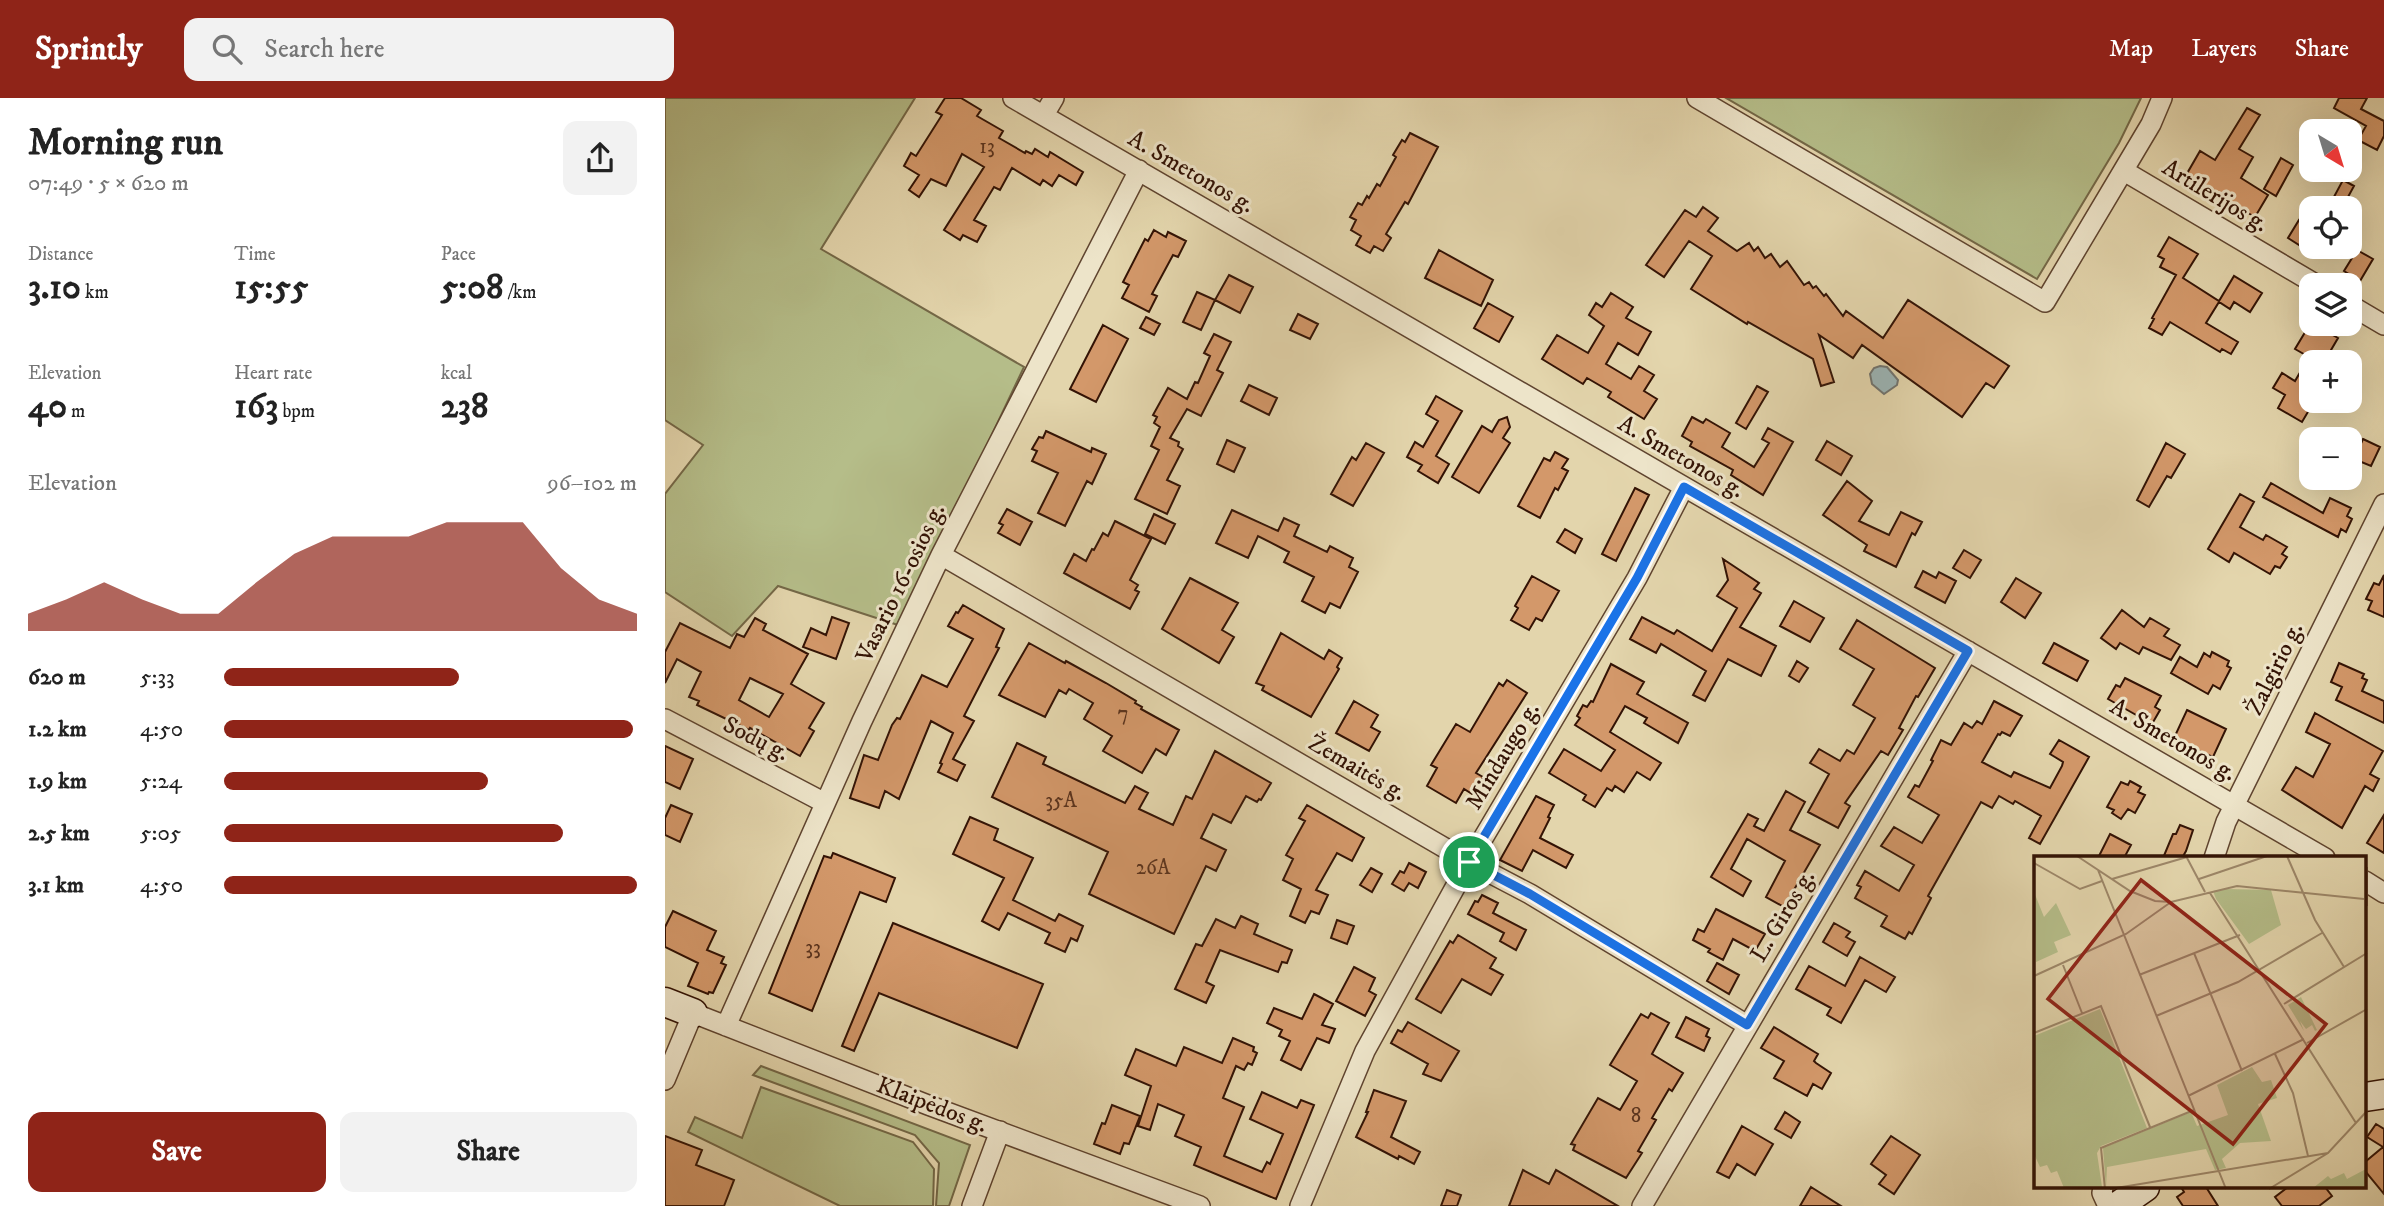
<!DOCTYPE html>
<meta charset="utf-8">
<style>
:root{--surface:#fff;--page:#f2f2f2;--text:#222;--muted:#767676;--accent:#8f2418}
body{margin:0;font-family:"IM FELL DW Pica",serif;background:var(--page);color:var(--text);height:100vh;display:flex;flex-direction:column;font-size:26px;white-space:nowrap}
*{box-sizing:border-box;margin:0}
p{font-size:23px;color:var(--muted)}
.icon{flex:none;width:38px;height:38px;fill:none;stroke:currentColor;stroke-width:2;stroke-linecap:round;stroke-linejoin:round}
.map{position:relative;flex:1;overflow:hidden}
.drawer{display:flex;flex-direction:column;background:var(--surface);width:665px}
.drawer>*{flex:none}
.needle{width:46px;rotate:142deg}
.controls{position:absolute;left:1634px;top:21px;display:grid;gap:14px}
.controls a{display:grid;place-items:center;width:63px;height:63px;border-radius:14px;background:var(--surface);box-shadow:0 7px 28px #0002;font-size:35px}
.pin{position:absolute;display:grid;place-items:center;width:60px;height:60px;color:#fff;margin:-30px;border:4px solid #fff;border-radius:50%;box-shadow:0 2px 7px #0007}
.round{display:grid;place-items:center;flex:none;width:74px;height:74px;border-radius:14px;background:var(--page)}
.headline{display:flex;align-items:center;justify-content:space-between;height:119px;padding:0 28px}
h1{font-size:38px;font-weight:700;line-height:52px}
.stats{display:grid;grid-template-columns:repeat(3,1fr);gap:10px;height:119px;padding:7px 28px}
.stats div{display:grid;align-content:center}
.stats b{font-size:35px;font-weight:700}
.stats small{font-size:19px;font-weight:400}
.stats p{font-size:19px}
.chart{height:196px;padding:14px 28px}
.chart p{display:flex;justify-content:space-between}
.chart svg{width:100%;height:126px;margin-top:7px;fill:var(--accent);opacity:.7}
.action{display:flex;gap:14px;margin-top:auto;padding:14px 28px}
.action a{flex:1;height:80px;border-radius:14px;background:var(--accent);color:#fff;font-size:28px;font-weight:700;line-height:80px;text-align:center}
.action a+a{background:var(--page);color:var(--text)}
ul{padding:0 28px;list-style:none;font-size:23px}
li{display:grid;grid-template-columns:112px 84px 1fr;align-items:center;height:52px}
li i{height:18px;border-radius:9px;background:var(--accent)}
header{display:flex;align-items:center;gap:42px;box-sizing:border-box;height:98px;padding:0 35px;background:var(--accent);color:#fff}
header strong{font-size:33px}
nav{display:flex;gap:38px;margin-inline-start:auto;font-size:24px}
.search{width:490px;height:63px;background:var(--page);display:flex;align-items:center;gap:18px;box-sizing:border-box;padding:0 24px;border-radius:14px;color:var(--muted);font-size:26px}
main{display:flex;flex:1;min-height:0}
.map>svg:first-child{display:block}
</style>
<header>
<strong>Sprintly</strong>
<div class="search"><svg class="icon" aria-label="search" viewBox="0 0 24 24"><circle cx="10" cy="10" r="6"/><path d="M15 15l6 6"/></svg>Search here</div>
<nav><a>Map</a><a>Layers</a><a>Share</a></nav>
</header>
<main>
<section class="drawer">
<div class="headline"><div><h1>Morning run</h1><p>07:49 · 5 × 620 m</p></div><a class="round"><svg class="icon" aria-label="share" viewBox="0 0 24 24"><path d="M12 15V3M7 8l5-5 5 5M5 13v7h14v-7"/></svg></a></div>
<div class="stats">
<div><p>Distance</p><b>3.10<small> km</small></b></div>
<div><p>Time</p><b>15:55</b></div>
<div><p>Pace</p><b>5:08<small> /km</small></b></div>
</div>
<div class="stats">
<div><p>Elevation</p><b>40<small> m</small></b></div>
<div><p>Heart rate</p><b>163<small> bpm</small></b></div>
<div><p>kcal</p><b>238</b></div>
</div>
<div class="chart"><p><span>Elevation</span>96–102 m</p>
<svg viewBox="0 0 160 44" preserveAspectRatio="none"><path d="M0 44V38L10 33L20 27L30 33L40 38L50 38L60 27L70 17L80 11L90 11L100 11L110 6L120 6L130 6L140 22L150 33L160 38V44z"/></svg>
</div>
<ul>
<li><b>620 m</b>5:33<i style="width:57%"></i></li>
<li><b>1.2 km</b>4:50<i style="width:99%"></i></li>
<li><b>1.9 km</b>5:24<i style="width:64%"></i></li>
<li><b>2.5 km</b>5:05<i style="width:82%"></i></li>
<li><b>3.1 km</b>4:50<i style="width:100%"></i></li>
</ul>
<div class="action"><a>Save</a><a>Share</a></div>
</section>
<div class="map">
<svg width="1719" height="1108" viewBox="0 0 1719 1108">
<rect width="100%" height="100%" fill="#e3d5ac"/>
<filter id="stains"><feTurbulence type="fractalNoise" baseFrequency=".00286" numOctaves="4"/><feColorMatrix values="0 0 0 0 .2 0 0 0 0 .09 0 0 0 0 .02 0 0 0 .5 -.17"/></filter>
<radialGradient id="worn" r=".72"><stop offset=".6" stop-color="#630" stop-opacity="0"/><stop offset="1" stop-color="#630" stop-opacity=".3"/></radialGradient>
<path fill="#b5bd89" stroke="#746847" stroke-width="2" d="M0 0H250L156 151 359 269 236 528 113 488 67 538 0 494V396L38 347 0 322Z
M1061 0H1476L1454 45 1372 181Z
M96 968 305 1047 284 1108H271L274 1065 250 1037 88 977Z
M96 989 248 1044 269 1071 268 1108H175L23 1034 30 1019 77 1040Z"/>
<path fill="#9bb5b6" stroke="#71746f" stroke-width="2" d="M1215 268 1222 269 1233 282 1232 287 1219 296 1207 286 1205 276 1209 270Z"/>
<path fill="#d3986a" stroke="#331305" stroke-width="2" fill-rule="evenodd" d="M280 0H296L316 12 312 18 338 33 334 40 360 55 361 53 367 56 370 51 383 59 385 54 418 74 411 87 394 77 387 88 378 82 375 87 347 70 335 92 329 89 309 122 321 128 312 144 298 137 295 142 279 132 319 69 297 56 281 88 266 81 254 99 244 92 254 77 239 68 246 55 251 58 277 17 271 14Z
M1674 0H1702L1696 11 1719 23V38L1712 52 1693 42 1701 28 1669 10Z
M1582 10 1595 17 1574 51 1588 59 1576 80 1603 97 1590 119 1520 79 1535 53 1550 62Z
M745 35 773 49 743 106 740 104 721 136 726 140 718 153 709 148 705 155 691 147 696 138 686 132 691 122 685 119 693 105 697 107 702 98 704 100 712 86 715 88 731 59 728 57 737 42 740 44Z
M1616 60 1628 67 1611 98 1599 91Z
M1678 82 1689 88 1677 110H1663Z
M1038 109 1053 120 1043 133 1072 153 1084 145 1089 153 1093 149 1100 160 1106 156 1115 169 1122 163 1139 187 1144 184 1148 190 1151 188 1159 198 1161 196 1178 218 1181 213 1218 240 1243 202 1344 268 1329 290 1321 285 1297 319 1197 247 1188 260 1154 237 1169 284 1156 288 1148 261 1083 224 1082 226 1026 191 1047 158 1024 143 999 179 981 167 1020 112 1031 119Z
M1634 122 1647 130V144L1642 152 1623 140Z
M489 132 501 139 503 134 521 143 513 159 508 157 487 196 492 198 484 214 457 200 464 187 458 184 480 141 483 143Z
M1504 139 1533 156 1518 180 1554 203 1569 178 1597 195 1585 214 1569 204 1565 211 1554 204 1541 225 1573 244 1566 256 1557 251 1555 254 1505 224 1497 237 1484 230 1489 221 1487 220 1511 177 1495 169 1499 161 1493 158Z
M774 152 828 182 816 208 760 180Z
M1692 152 1708 161 1695 183 1679 173Z
M564 177 588 189 575 215 550 202Z
M532 194 550 202 536 232 518 224Z
M946 195 968 209 961 220 986 234 973 257 953 245 941 266 966 281 974 268 989 277 979 293 992 301 979 321 943 299 946 294 922 280 918 286 877 261 892 237 923 255 939 228 924 217 931 205 937 209Z
M823 205 848 219 834 244 809 230Z
M633 216 653 226 645 241 625 232Z
M481 219 495 226 489 237 475 230Z
M1645 226H1659L1669 232 1666 236 1673 240 1659 264H1647V307L1637 324 1613 310 1620 297 1608 290 1617 275 1630 283 1644 259 1630 251Z
M438 227 463 241 431 304 405 291Z
M549 236 566 244 552 272 558 275 536 318 522 311 505 340 514 344 513 348 518 351 502 382 515 388 502 416 470 401 494 352 486 348 495 329 489 325 492 319 488 317 503 290 522 301 530 284 533 285 545 258 539 255Z
M584 287 612 300 604 317 576 303Z
M1092 288 1103 294 1081 331 1071 325Z
M771 298 797 313 771 358 784 366 773 385 753 373 757 367 742 359 750 344 758 349 773 323 761 316Z
M842 319 845 329 838 340 845 345 814 395 787 379 817 328 827 334 834 322Z
M1027 319 1038 325 1041 321 1065 335 1057 349 1089 369 1104 345 1097 341 1103 330 1128 344 1098 397 1066 377 1068 372 1025 348 1027 344 1017 338Z
M381 333 426 354 427 350 441 356 427 386 422 383 400 428 373 415 393 375 367 363 372 353 367 351 374 339 378 340Z
M1698 341 1715 349 1706 368 1689 361Z
M562 342 580 350 569 374 552 366Z
M1162 343 1187 358 1176 377 1151 362Z
M701 345 719 355 688 408 666 396 687 359 691 362Z
M1501 345 1520 356 1506 380 1502 378 1484 409 1472 402Z
M890 354 903 361 897 370 903 373 893 392 890 390 875 420 853 408 879 360 885 363Z
M1182 383 1207 403 1194 423 1224 437 1236 414 1257 424 1250 437 1247 435 1231 469 1199 453 1202 447 1158 417Z
M1606 385 1658 415 1665 400 1686 410 1682 418 1687 421 1681 434 1676 431 1673 439 1598 399Z
M970 390 984 397 951 463 937 456Z
M1575 396 1589 404 1575 429 1598 442 1601 437 1622 449 1617 456 1622 459 1615 470 1610 468 1605 476 1569 455 1564 464 1543 451Z
M342 411 367 424 355 447 333 435 338 427 334 425Z
M567 412 613 433 619 420 634 427 629 438 662 454 665 448 688 460 684 469 693 474 675 510 665 505 660 515 637 503 649 479 619 464 624 454 593 438 583 460 551 445Z
M489 416 510 426 500 446 480 436Z
M450 423 486 441 465 482 473 487 470 492 474 494 465 511 399 475 409 456 421 463 427 451 429 452 438 435 443 438Z
M900 431 917 441 910 455 892 444Z
M1299 452 1316 462 1305 480 1288 470Z
M1058 461 1094 485 1089 491 1096 495 1075 529 1111 548 1096 578 1063 561 1040 603 1028 597 1041 573 996 546 991 555 965 541 977 519 1009 536 1012 532 1047 553 1072 510 1052 498 1063 482Z
M1258 473 1271 480 1274 474 1291 483 1280 505 1250 489Z
M1719 477V519L1703 512 1707 503 1701 501 1709 485 1714 487Z
M867 478 894 493 877 523 871 520 864 532 846 522 853 510 850 508Z
M525 480 573 505 557 532 569 539 554 565 497 531Z
M1351 480 1376 495 1360 520 1336 504Z
M1129 503 1159 520 1145 544 1115 528Z
M298 507 339 531 331 549 334 550 299 618 309 623 288 661 300 667 292 683 273 674 277 666 275 665 288 635 266 623 234 701 220 693 214 710 185 700 199 657 213 662 227 627 232 620 235 621 257 577 282 589 308 541 283 528 291 514 293 515Z
M1457 512 1479 529 1485 520 1504 531 1499 538 1515 547 1506 562 1478 549 1474 556 1455 545 1451 551 1436 540Z
M167 519 184 525 171 561 138 549 146 530 161 537Z
M90 520 101 526 98 532 143 556 126 586 159 605 144 630 149 633 135 658 85 630 84 632 32 607 34 603 24 599 36 574 12 561 0 585V554L15 525 65 550 72 536 79 539ZM85 580 118 596 104 619 74 602Z
M1192 522 1270 570 1253 599 1251 598 1234 630 1238 632 1223 657 1216 653 1180 705 1185 708 1173 730 1143 714 1164 676 1145 665 1154 651 1175 663 1182 652 1189 656 1210 620 1188 607 1209 571 1175 551Z
M616 535 659 561 664 552 677 560 672 569 674 571 646 619 597 592 599 588 591 585Z
M364 545 400 565 401 563 441 585 471 603 470 605 477 609 476 611 514 632 501 657 491 651 477 675 438 653 447 638 419 621 428 605 404 591 401 596 394 592 380 619 334 597Z
M1389 545 1423 563 1412 583 1378 565Z
M1547 554 1564 563 1562 568 1566 570 1555 591 1548 587 1543 596 1506 575 1515 559 1532 569 1539 555 1545 559Z
M1132 563 1143 570 1134 584 1124 578Z
M1674 565 1699 576 1697 580 1702 582 1697 593 1719 603V625L1671 602 1677 589 1666 584Z
M946 566 979 584 972 596 1023 625 1013 645 979 625 982 620 960 608 945 634 996 665 985 682 972 674 959 694 950 688 947 693 942 690 930 709 918 702 921 697 884 675 899 651 936 673 950 652 910 627 915 620 912 618 918 607 922 609 926 603 928 604Z
M1460 580 1496 598 1490 609 1495 612 1487 626 1443 601 1451 587 1455 589Z
M842 582 862 595 811 675 818 679 807 696 799 691 791 705 762 688 772 670 766 667 791 626 805 634 834 585 838 588Z
M689 603 713 617 706 629 715 634 704 653 671 635Z
M1329 603 1357 618 1345 638 1337 634 1335 637 1333 636 1317 664 1346 679 1349 674 1385 690 1397 668 1398 664 1385 656 1394 642 1424 659 1375 746 1364 740 1376 718 1350 703 1348 706 1334 698 1327 710 1316 704 1263 798 1266 800 1247 836 1244 834 1240 841 1216 828 1222 818 1190 800 1196 789 1192 787 1200 773 1234 793 1249 767 1216 748 1229 729 1257 745 1274 717 1243 699 1250 687 1254 689 1268 663 1266 662 1276 642 1286 647 1299 625 1307 630 1312 623 1317 626Z
M1522 612 1561 631 1548 659 1534 653 1533 656 1522 651 1523 647 1509 640Z
M1650 615 1718 653 1705 676 1714 681 1708 693 1700 688 1677 730 1617 692 1631 669 1648 679 1665 646 1641 634Z
M352 645 381 659 378 666 460 705 470 688 483 695 474 711 508 727 521 698 527 701 550 653 606 685 596 702 594 701 592 704 581 698 566 725 548 716 536 740 561 752 551 773 541 768 509 836 424 796 443 754 327 699Z
M0 648 28 661 15 691 0 684Z
M1465 683 1476 689 1473 694 1480 697 1470 715 1463 711 1456 721 1447 715 1449 712 1442 709 1456 684 1463 687Z
M1121 693 1140 704 1125 732 1155 747 1119 809 1101 799 1120 763 1082 741 1066 771 1086 783 1078 798 1046 779 1083 716 1093 721 1089 728 1099 733Z
M871 698 889 707 883 719 885 720 875 740 908 757 901 770 868 752 857 773 835 762Z
M6 707 27 716 15 744 0 737V720Z
M642 707 699 740 687 763 672 755 651 792 663 797 654 816 646 813 640 825 625 818 636 791 618 782 628 761 621 757 640 723 634 720Z
M1719 717V755L1702 745Z
M305 719 333 731 329 742 368 760 348 802 390 823 394 816 418 828 412 843 406 840 400 854 380 845 385 835 343 815 334 832 317 823 339 780 288 756Z
M1515 727 1528 732 1521 753 1517 760H1498L1508 736H1511Z
M1445 736 1466 747 1459 760H1433Z
M168 755 230 780 221 804 195 794 147 913 104 895 159 758 166 760Z
M744 765 761 774 753 790 744 785 739 793 727 786 735 773 739 775Z
M706 770 717 776 707 794 695 787Z
M817 797 833 805 828 815 861 832 851 852 835 843 839 835 803 816 810 803 813 804Z
M1051 811 1100 836 1090 853 1068 841 1058 862 1043 854 1045 851 1028 842 1033 831 1039 834Z
M8 813 51 833 42 852 59 859 56 865 61 867 48 895 44 894 43 896 23 888 33 865 0 849V829Z
M576 818 593 826 589 836 627 852 622 865 617 864 613 874 555 852 541 884 549 888 541 905 510 891 531 846 537 848 551 821 570 830Z
M672 822 689 828 682 846 666 840Z
M228 825 378 886 352 950 214 895 189 953 177 948Z
M1169 825 1185 834 1181 839 1190 844 1182 858 1158 844Z
M793 837 831 860 825 870 838 877 826 897 797 881 776 915 751 901 785 843 788 845Z
M1195 859 1230 879 1221 894 1200 882 1176 925 1162 917 1166 910 1131 891 1144 868 1180 888Z
M1052 865 1074 877 1064 896 1042 883Z
M689 869 710 880 704 893 711 897 700 918 671 903Z
M649 896 668 906 657 927 670 931 664 945 652 940 636 972 616 962 625 943 614 938 617 932 602 925 609 910 637 921Z
M986 915 1004 925 987 956 1018 975 1007 993 1004 991 987 1020 991 1022 973 1053 977 1055 961 1080 908 1052 910 1047 906 1046 933 1000 955 1012 972 983 945 967 976 916 983 920Z
M1021 919 1044 931 1041 938 1045 940 1039 953 1011 939Z
M743 924 794 953 776 983 758 976 763 966 726 945 733 932 737 934Z
M1109 929 1153 956 1149 963 1151 965 1166 975 1157 991 1148 986 1142 998 1109 980 1119 963 1096 950Z
M568 940 589 949 588 953 592 955 587 967 583 965 579 972 571 968 558 1000 579 1009 559 1058 597 1074 602 1064 605 1066 618 1036 585 1021 597 994 632 1010 636 1002 649 1007 611 1101 529 1067 536 1049 510 1038 519 1017 493 1006 485 1032 473 1028 486 988 460 977 471 951 511 968 519 949 557 965Z
M709 992 741 1003 726 1039 755 1054 749 1066 734 1058 733 1061 691 1039 703 1014H701Z
M447 1007 475 1018 464 1046 459 1045 455 1056 429 1046 437 1025 440 1026Z
M1120 1014 1135 1024 1126 1040 1110 1031Z
M1711 1026 1719 1031V1096L1700 1073V1064L1718 1049 1702 1039Z
M1077 1028 1108 1046 1090 1077 1072 1066 1064 1080 1052 1074Z
M0 1038 37 1052 31 1067 69 1082 59 1108H0Z
M1226 1038 1255 1057 1229 1096 1214 1086 1221 1077 1206 1066Z
M858 1072 884 1086 891 1072 953 1108H844Z
M1146 1089 1176 1108H1135Z
M1516 1089H1541L1553 1108H1518L1512 1099 1519 1094Z
M1623 1089H1660L1667 1098 1654 1108H1617L1610 1099Z
M782 1092 796 1097 792 1108H776Z"/>
<g fill="none" stroke-linecap="round" stroke-linejoin="round">
<defs>
<path id="street" d="M348 0 1660 760
M1032 0 1380 204 1486 26 1497 0
M379 17 389 0
M1459 73 1652 187
M1685 207 1719 227
M276 457 804 764 865 796 1082 927
M0 621 160 705
M1549 760 1561 724 1719 406
M1700 783 1719 795
M61 928 197 623 276 457 474 72
M0 982 28 915 263 1007 535 1108
M1438 1089 1437 1095 1443 1108
M307 1108 335 1033
M635 1108 700 953 804 764 972 480 1019 389
M977 1108 1303 553"/>
<path id="secondary" d="M0 904 28 915
M1700 999 1719 996
M1453 1108 1480 1089"/>
</defs>
<use href="#street" stroke="#5f442f" stroke-width="22"/>
<use href="#secondary" stroke="#331305" stroke-width="31"/>
<use href="#street" stroke="#ede4c9" stroke-width="19"/>
<use href="#secondary" stroke="#ede4c9" stroke-width="28"/>
</g>
<g fill="none" stroke-linecap="round" stroke-linejoin="round">
<defs>
<path id="route" d="M1019 389 1303 553 1082 927 865 796 804 764 972 480Z"/>
</defs>
<use href="#route" stroke="#fff" stroke-width="14"/>
<use href="#route" stroke="#1a73e8" stroke-width="9"/>
</g>
<g text-anchor="middle" dominant-baseline="central" stroke-width="6" stroke-linejoin="round" paint-order="stroke">
<g font-size="21" fill="#5b341e">
<text x="322" y="49">13</text>
<text x="458" y="616">7</text>
<text x="396" y="703">35A</text>
<text x="488" y="770">26A</text>
<text x="148" y="850">33</text>
<text x="971" y="1018">8</text>
</g>
<g font-size="24" fill="#331305" stroke="#ede4c9">
<text transform="translate(526 74) rotate(30)">A. Smetonos g.</text>
<text transform="translate(1550 98) rotate(31)">Artilerijos g.</text>
<text transform="translate(1016 359) rotate(30)">A. Smetonos g.</text>
<text transform="translate(236 485) rotate(-64)">Vasario 16-osios g.</text>
<text transform="translate(1610 571) rotate(-64)">Žalgirio g.</text>
<text transform="translate(91 641) rotate(27)">Sodų g.</text>
<text transform="translate(1508 642) rotate(30)">A. Smetonos g.</text>
<text transform="translate(838 658) rotate(-59)">Mindaugo g.</text>
<text transform="translate(692 670) rotate(30)">Žemaitės g.</text>
<text transform="translate(1118 818) rotate(-59)">L. Giros g.</text>
<text transform="translate(267 1007) rotate(21)">Klaipėdos g.</text>
</g>
</g>
<g transform="translate(1369 758)">
<rect width="332" height="332" fill="#e3d5ac"/>
<path d="M192 33 237 34 247 69 215 88 182 43 179 35ZM0 36 10 61 22 47 37 79 20 86 24 96 2 106ZM267 141 283 174 281 175 278 169 272 173 266 165 270 175 254 149ZM66 153 113 272 67 290 63 297 68 331 30 332 23 315 17 317 13 309 6 311 0 298V180ZM218 211 228 226 237 224 243 242 224 248 237 285 206 287 188 303 192 312 181 314 172 293 73 311 72 332 69 292 157 256 163 270 194 259 183 229ZM332 313V332H279L294 320 297 323 310 317 313 323Z" fill="#b5bd89"/>
<path fill="none" stroke="#9d8769" stroke-width="2" d="M43 0 96 35 121 45 137 46 203 30 330 43M152 0 171 36M253 0 281 64 310 111M0 7 46 33 68 25M333 11V50M64 14 192 333M78 23 153 1M165 23 233 0M176 37 322 267M160 97 208 215M29 109 48 157M105 119 206 79M0 120 92 78 137 46M250 148 333 97M122 160 204 126 288 77M0 177 67 150 116 271M273 187 333 153M241 198 259 237 274 300M154 240 270 183M71 333 67 292 160 254M76 333 294 297M235 333 294 297 333 255"/>
<path fill="#8f2418" fill-opacity="0.15" stroke="#8f2418" stroke-width="3.5" d="M107 24 292 168 199 288 14 143Z"/>
<rect width="332" height="332" fill="none" stroke="#331305" stroke-width="3.5"/>
</g>
<rect width="100%" height="100%" filter="url(#stains)"/>
<rect width="100%" height="100%" fill="url(#worn)"/>
</svg>
<div class="controls">
<a><svg class="needle" viewBox="-14 -14 28 28"><path d="M0-13l5 13h-10z" fill="#e53935"/><path d="M0 13l5-13h-10z" fill="#767676"/></svg></a>
<a><svg class="icon" aria-label="locate" viewBox="0 0 24 24"><circle cx="12" cy="12" r="6"/><path d="M12 2v4M12 18v4M2 12h4M18 12h4"/></svg></a>
<a><svg class="icon" aria-label="layers" viewBox="0 0 24 24"><path d="M12 4l9 5-9 5-9-5zM3 14l9 5 9-5"/></svg></a>
<a>+</a>
<a>−</a>
</div>
<div class="pin" style="left:804px;top:764px;background:#1e9e55"><svg class="icon" aria-label="arrive" viewBox="0 0 24 24"><path d="M6 21V4h12l-3 4 3 4H6"/></svg></div>
</div>
</main>
